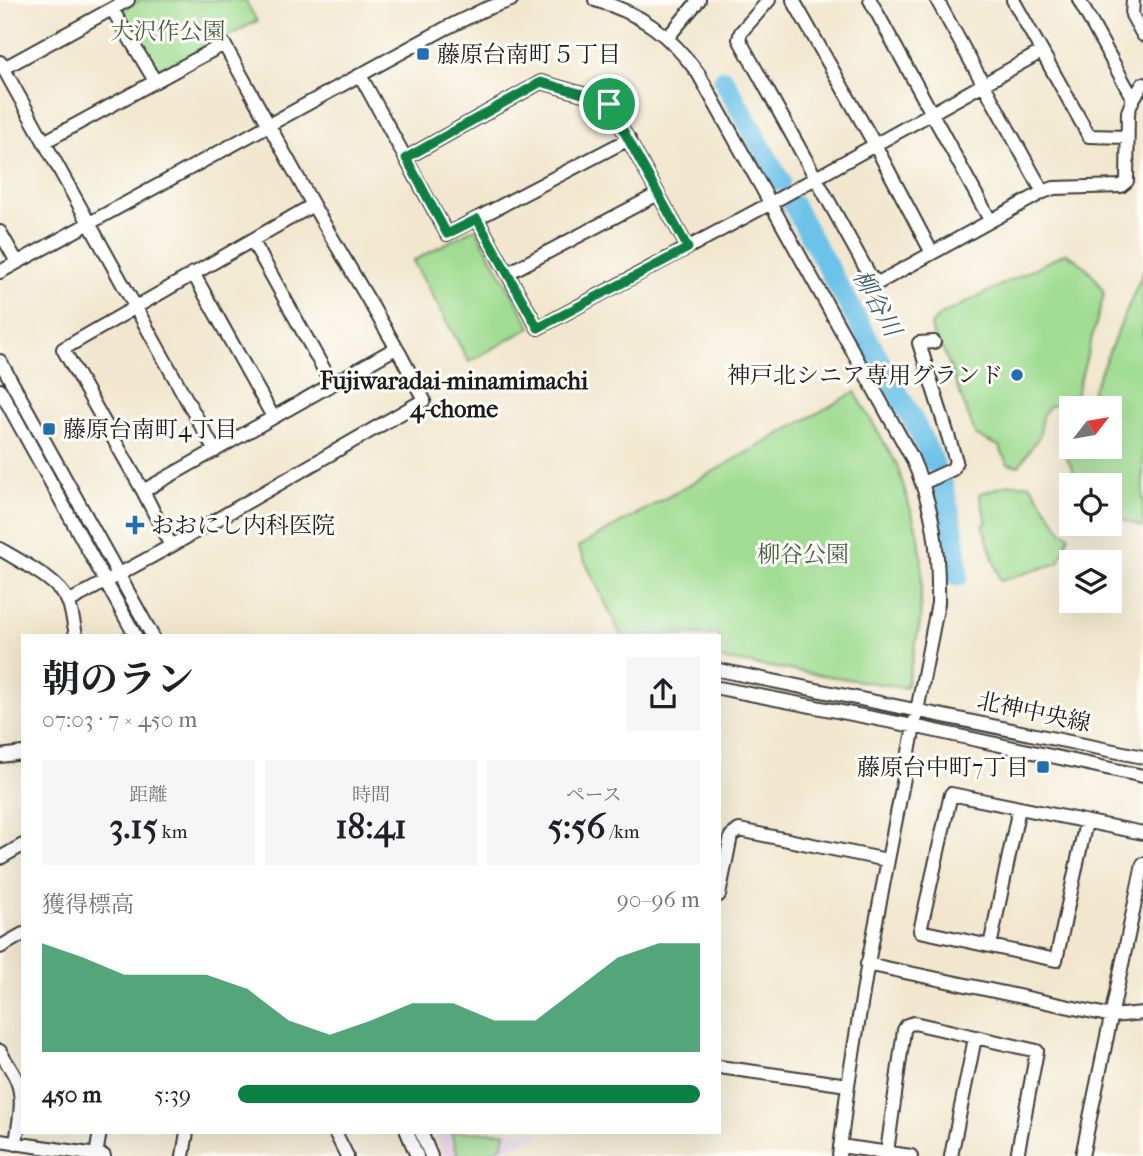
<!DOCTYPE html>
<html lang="ja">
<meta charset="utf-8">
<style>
:root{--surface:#fff;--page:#f6f6f6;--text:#202124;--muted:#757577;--accent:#0b8043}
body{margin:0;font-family:"IM FELL French Canon","Noto Serif JP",serif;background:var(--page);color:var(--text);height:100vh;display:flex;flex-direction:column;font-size:26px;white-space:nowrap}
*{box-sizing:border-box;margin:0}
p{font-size:23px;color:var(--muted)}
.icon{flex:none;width:38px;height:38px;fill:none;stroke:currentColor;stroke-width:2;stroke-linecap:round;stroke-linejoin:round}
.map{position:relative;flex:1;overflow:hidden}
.drawer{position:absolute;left:21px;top:634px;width:700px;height:500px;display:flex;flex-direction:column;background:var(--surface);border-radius:0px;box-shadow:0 7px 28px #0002}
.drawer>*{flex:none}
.needle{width:46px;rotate:59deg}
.fabs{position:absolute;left:1059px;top:396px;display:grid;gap:14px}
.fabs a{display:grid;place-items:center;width:63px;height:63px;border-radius:0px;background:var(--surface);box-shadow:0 7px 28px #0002;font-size:35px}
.pin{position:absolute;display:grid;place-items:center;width:60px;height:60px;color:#fff;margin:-30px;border:4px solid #fff;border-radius:50%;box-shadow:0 2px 7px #0007}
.round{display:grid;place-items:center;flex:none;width:74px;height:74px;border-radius:0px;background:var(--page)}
.overview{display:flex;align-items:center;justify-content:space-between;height:119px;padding:0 21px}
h1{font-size:38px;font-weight:700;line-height:52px}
.figures{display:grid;grid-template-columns:repeat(3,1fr);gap:10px;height:119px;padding:7px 21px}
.figures div{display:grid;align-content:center;border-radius:0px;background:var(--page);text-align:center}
.figures b{font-size:35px;font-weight:700}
.figures small{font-size:19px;font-weight:400}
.figures p{font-size:19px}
.chart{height:196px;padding:14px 21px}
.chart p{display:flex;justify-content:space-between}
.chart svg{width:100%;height:126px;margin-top:7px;fill:var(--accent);opacity:.7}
ul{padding:0 21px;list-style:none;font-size:23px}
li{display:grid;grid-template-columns:112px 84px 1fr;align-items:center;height:52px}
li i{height:18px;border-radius:9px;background:var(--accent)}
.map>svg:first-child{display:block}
</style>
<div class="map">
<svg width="1143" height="1156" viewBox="0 0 1143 1156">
<rect width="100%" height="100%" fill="#fdfcf7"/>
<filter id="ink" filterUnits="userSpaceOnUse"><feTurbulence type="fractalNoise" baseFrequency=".0143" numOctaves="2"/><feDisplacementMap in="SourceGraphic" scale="14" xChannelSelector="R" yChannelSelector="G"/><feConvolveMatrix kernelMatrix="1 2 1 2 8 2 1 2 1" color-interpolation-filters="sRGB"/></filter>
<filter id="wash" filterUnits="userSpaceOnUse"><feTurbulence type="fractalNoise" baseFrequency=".00686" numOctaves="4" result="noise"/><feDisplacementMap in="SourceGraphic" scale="28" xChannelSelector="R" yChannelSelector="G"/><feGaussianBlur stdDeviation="1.57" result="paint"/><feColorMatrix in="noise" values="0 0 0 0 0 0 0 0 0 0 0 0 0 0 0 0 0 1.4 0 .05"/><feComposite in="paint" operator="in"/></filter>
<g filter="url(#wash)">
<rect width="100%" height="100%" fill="#f2e7ce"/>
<path fill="#ead1ec" d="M435 1132H538L537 1138 510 1146 495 1156H445Z"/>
<path fill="#a0dd92" stroke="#5e7c57" stroke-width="2" d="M140 0H245L257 21 157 73 120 11Z
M475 228 531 327 469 362 413 261Z
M1065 253C1082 262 1097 276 1104 294L1075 399 1050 406 1042 416 1040 435 1019 466 1008 464 999 446 976 436 944 352 933 335 931 325 939 316Z
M1143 272V527L1110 514V485H1080L1065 453 1071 441V446H1110V408H1085Z
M855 392 897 465 919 537 922 563 920 623 906 688 719 659V635H621L578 547Z
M1010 484H1030L1062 531 1069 535 1059 563 1000 581 983 525 987 523 979 494Z
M451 1132H505L503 1145C491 1154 473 1156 458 1156Z"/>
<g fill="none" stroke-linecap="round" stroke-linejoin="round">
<path stroke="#6cc3e9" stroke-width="21" d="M724 80 780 181
M793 205 915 424 934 463
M943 486C951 516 957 545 958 576"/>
</g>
</g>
<g filter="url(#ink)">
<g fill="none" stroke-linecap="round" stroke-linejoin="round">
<defs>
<path id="minor" d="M595 0C641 13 670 35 698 73L911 456C934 507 939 548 938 603L867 968 848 1085 839 1156
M769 0 741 32 739 39 870 276 878 283 1043 192 1054 188 1121 186 1127 181 1128 112 1133 99 1079 0
M793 0 875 145 932 253
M870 0 990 220
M937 0 1043 192
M1013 0 1089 136 1127 137
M1133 0 1132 15 1143 35
M112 9 155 81
M668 37 699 0
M0 62 215 451
M4 68 128 0
M360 75 447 234 629 139
M1133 99 1143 84
M44 142 224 44 313 205 400 354 424 400 171 546 68 602
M406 158 541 82 607 101 688 248
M477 219 538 328 771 203 1041 52
M0 232 17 262
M252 240 332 384
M0 272 446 28 483 10 511 0
M193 273 273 417
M508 273 658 194
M0 361 152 635
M0 390 135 635
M923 483 953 469 956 461 919 343 934 342
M143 491 396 348
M171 546 143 491 63 349 313 205
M0 549C21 562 59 580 69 603 72 613 74 625 76 635
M719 670 1143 757
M719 688 913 726 1143 776
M0 756 23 753
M1086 822 1056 960 920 931 951 794 1143 833
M0 858 23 845
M719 895 731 836 739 830 887 860
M990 946 1019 808
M0 947 23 934
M867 964 1112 1016 1143 1013
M0 1051C5 1061 13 1071 17 1081 25 1101 18 1124 16 1144
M719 1067 848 1085
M335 1132 347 1156
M407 1132 417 1156
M421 1132 431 1156
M0 1141 104 1156
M840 1146 911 1156
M887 1152 904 1030 907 1025 914 1023 1037 1051 1017 1156
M96 1155 100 1132
M183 1156 187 1132
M951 1156 975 1038
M1082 1156 1143 864"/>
</defs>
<use href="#minor" stroke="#3c3a37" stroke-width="16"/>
<use href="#minor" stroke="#fff" stroke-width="12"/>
</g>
</g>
<g fill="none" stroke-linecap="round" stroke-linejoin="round" filter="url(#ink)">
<defs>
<path id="route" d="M541 82 607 101 688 248 538 328 477 219 447 234 406 158Z"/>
</defs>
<use href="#route" stroke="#fff" stroke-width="14"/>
<use href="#route" stroke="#0b8043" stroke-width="9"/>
</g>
<g fill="#1f6fb2" stroke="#fdfcf7" stroke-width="2.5">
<rect x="416" y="47" width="14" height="14" rx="3.5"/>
<circle cx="1017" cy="375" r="7"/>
<rect x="42" y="422" width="14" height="14" rx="3.5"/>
<path d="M131.5 514.5h7v7h7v7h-7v7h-7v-7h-7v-7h7z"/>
<rect x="1036" y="760" width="14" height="14" rx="3.5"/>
</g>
<g text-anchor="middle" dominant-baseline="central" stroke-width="6" stroke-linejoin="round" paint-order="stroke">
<g font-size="23" fill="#4a6045" stroke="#fdfcf7">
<text x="168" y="31">大沢作公園</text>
<text x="803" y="554">柳谷公園</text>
</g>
<g font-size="23" fill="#1c1c1c" stroke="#fdfcf7" text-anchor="start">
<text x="437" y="54">藤原台南町５丁目</text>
<text x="1003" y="375" text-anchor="end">神戸北シニア専用グランド</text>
<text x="63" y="429">藤原台南町4丁目</text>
<text x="151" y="525">おおにし内科医院</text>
<text x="1029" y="767" text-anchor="end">藤原台中町7丁目</text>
</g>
<g font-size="23" fill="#1c1c1c" stroke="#fdfcf7">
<text transform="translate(1034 712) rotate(12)">北神中央線</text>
</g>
<g font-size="24" font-style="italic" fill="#3c5f6e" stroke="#fdfcf7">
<text transform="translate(877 303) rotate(61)">柳谷川</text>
</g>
<g font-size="24" font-weight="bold" fill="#1c1c1c" stroke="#fdfcf7">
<text x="454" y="381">Fujiwaradai-minamimachi<tspan x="454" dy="28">4-chome</tspan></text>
</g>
</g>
</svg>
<div class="fabs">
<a><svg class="needle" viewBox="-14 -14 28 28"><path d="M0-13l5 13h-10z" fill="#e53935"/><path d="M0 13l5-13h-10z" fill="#757577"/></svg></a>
<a><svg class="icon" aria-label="locate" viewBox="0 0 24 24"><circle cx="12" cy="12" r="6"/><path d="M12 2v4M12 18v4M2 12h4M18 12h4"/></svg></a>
<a><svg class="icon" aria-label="layers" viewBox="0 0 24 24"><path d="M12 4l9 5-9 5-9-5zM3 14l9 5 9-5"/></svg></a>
</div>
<div class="pin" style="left:609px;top:104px;background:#1e9e55"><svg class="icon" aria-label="arrive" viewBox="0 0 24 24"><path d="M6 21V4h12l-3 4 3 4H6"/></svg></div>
<section class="drawer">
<div class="overview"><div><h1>朝のラン</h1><p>07:03 · 7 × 450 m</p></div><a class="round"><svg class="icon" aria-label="share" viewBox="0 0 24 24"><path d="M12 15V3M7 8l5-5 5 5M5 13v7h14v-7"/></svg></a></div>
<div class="figures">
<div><p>距離</p><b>3.15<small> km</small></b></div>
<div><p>時間</p><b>18:41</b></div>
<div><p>ペース</p><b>5:56<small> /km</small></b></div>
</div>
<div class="chart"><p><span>獲得標高</span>90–96 m</p>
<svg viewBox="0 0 160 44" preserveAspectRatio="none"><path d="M0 44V6L10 11L20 17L30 17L40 17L50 22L60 33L70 38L80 33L90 27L100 27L110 33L120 33L130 22L140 11L150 6L160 6V44z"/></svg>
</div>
<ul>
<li><b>450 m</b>5:39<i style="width:100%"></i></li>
</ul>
</section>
</div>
